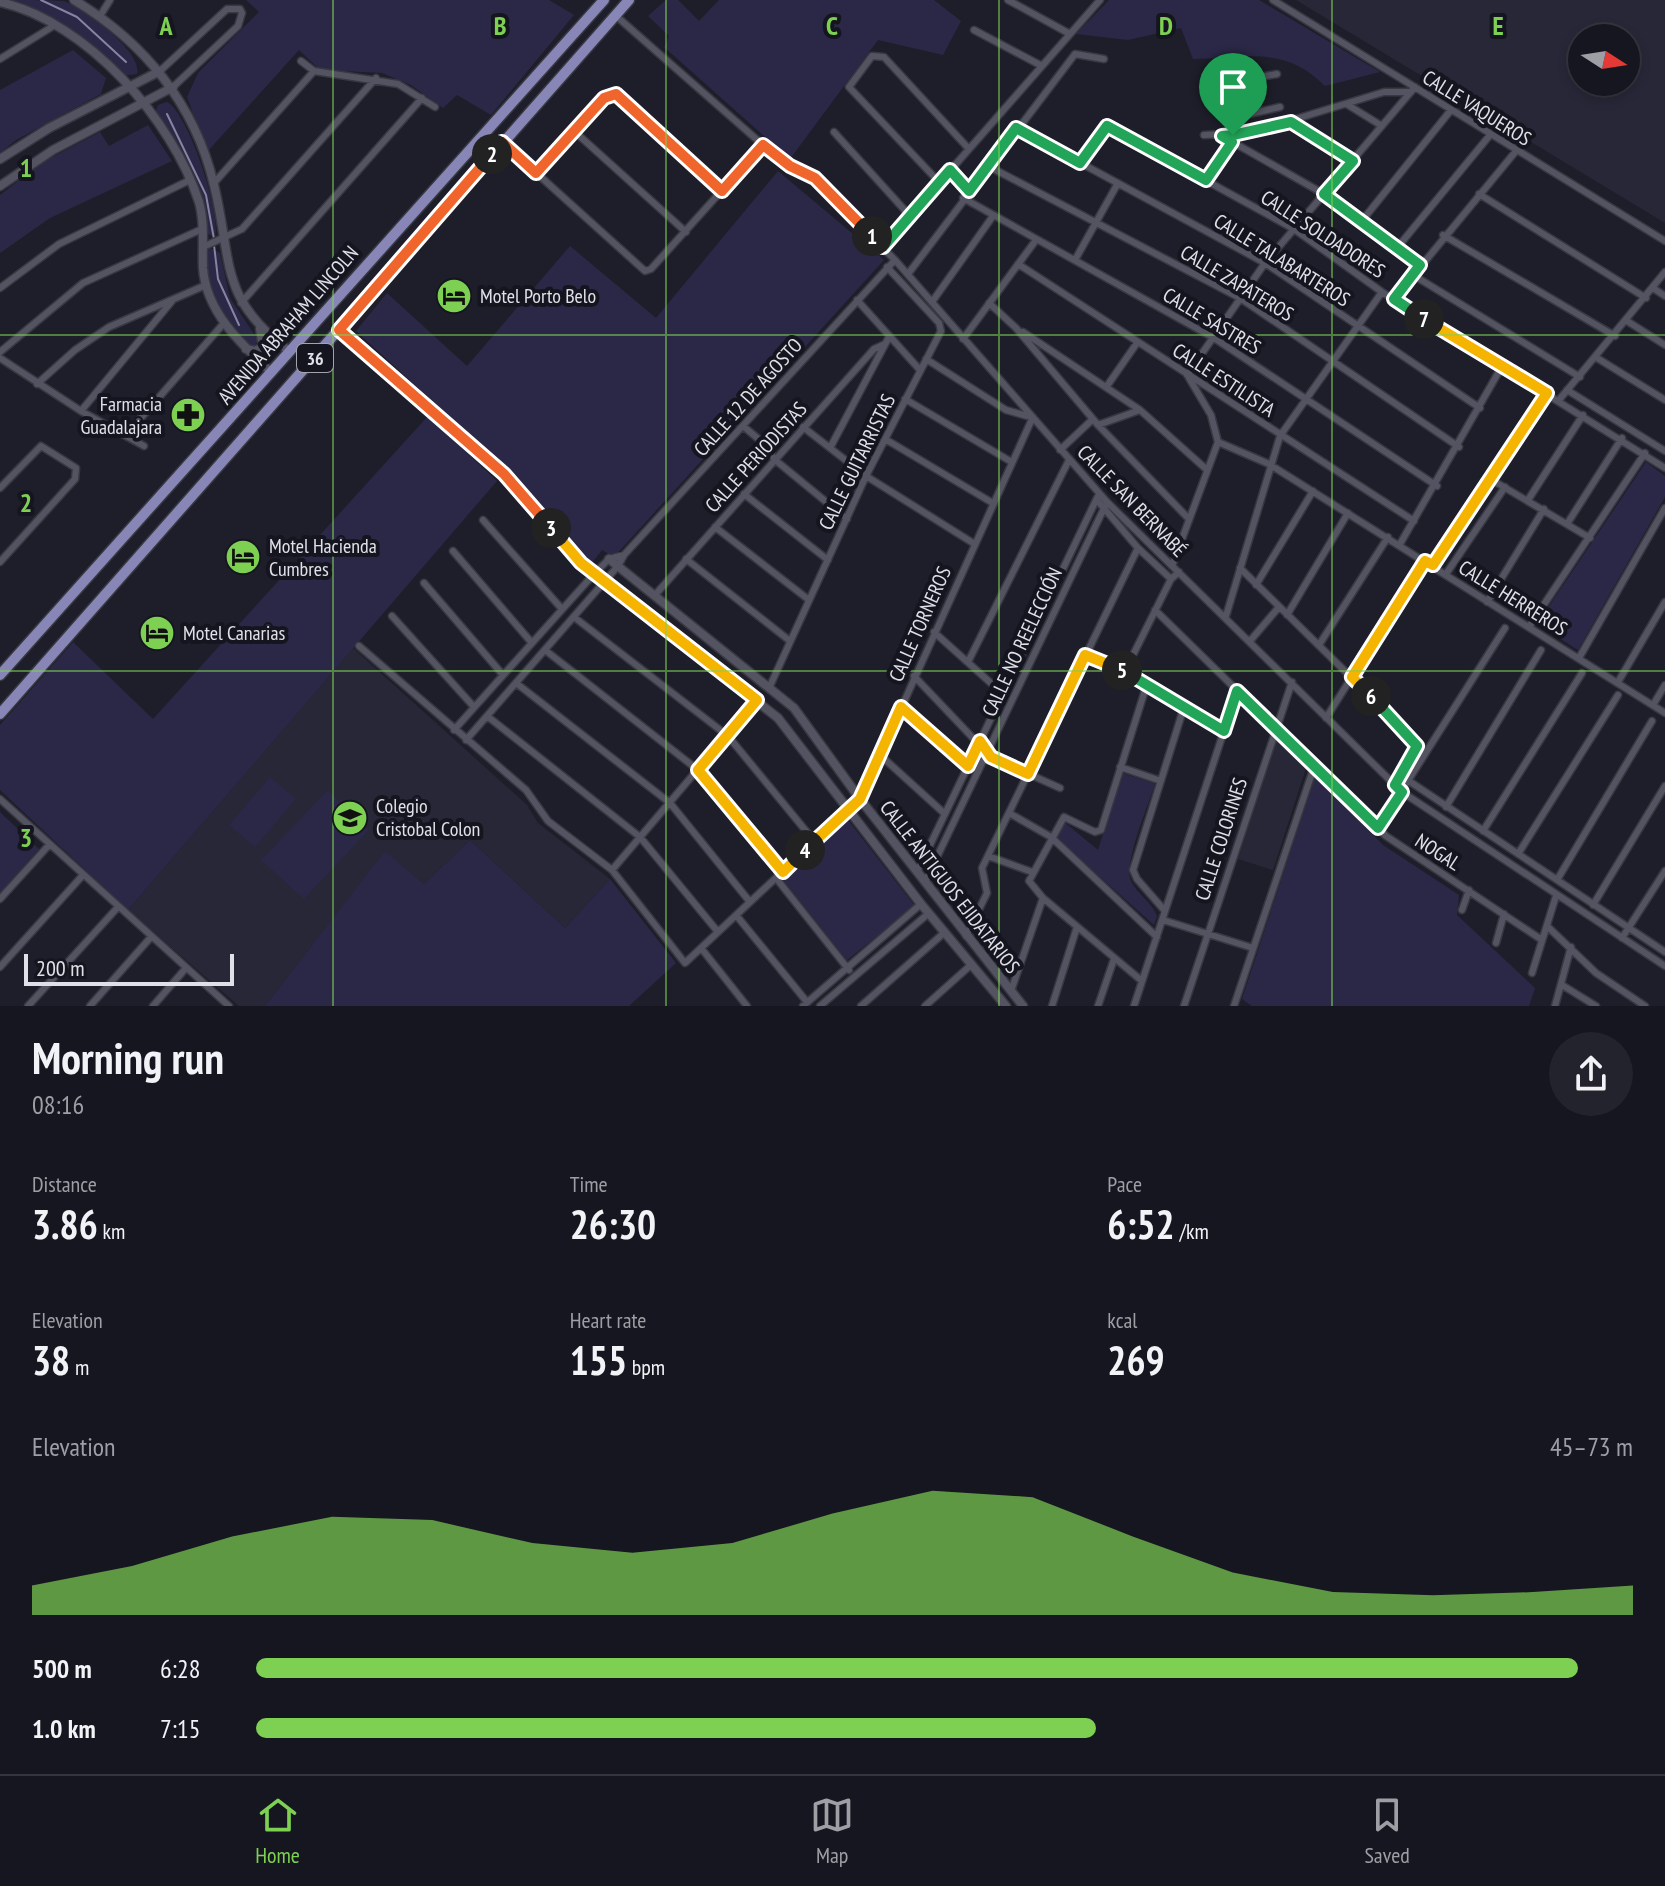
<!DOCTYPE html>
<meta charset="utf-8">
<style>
:root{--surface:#161620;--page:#23232d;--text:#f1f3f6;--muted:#9e9fa5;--line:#35353e;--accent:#7ed053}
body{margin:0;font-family:"PT Sans Narrow",sans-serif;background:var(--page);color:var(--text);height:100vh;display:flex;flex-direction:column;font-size:30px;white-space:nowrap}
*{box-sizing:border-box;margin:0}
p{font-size:26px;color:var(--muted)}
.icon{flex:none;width:44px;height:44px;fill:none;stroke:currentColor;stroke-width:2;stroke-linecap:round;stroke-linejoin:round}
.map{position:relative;height:1006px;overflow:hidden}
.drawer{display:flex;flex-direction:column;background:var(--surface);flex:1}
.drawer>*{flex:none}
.needle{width:52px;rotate:102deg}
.buttons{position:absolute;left:1568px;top:24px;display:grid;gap:16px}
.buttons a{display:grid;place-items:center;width:72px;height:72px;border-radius:50%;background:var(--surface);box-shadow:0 4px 12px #0003,0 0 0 2px var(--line);font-size:40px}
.scale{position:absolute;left:24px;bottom:20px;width:210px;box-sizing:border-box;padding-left:8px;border:4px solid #e0e0e8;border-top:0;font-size:22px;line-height:28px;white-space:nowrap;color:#e0e0e8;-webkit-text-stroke:6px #151520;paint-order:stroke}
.pin{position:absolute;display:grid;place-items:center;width:68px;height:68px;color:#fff;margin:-82px -34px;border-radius:50% 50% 50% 0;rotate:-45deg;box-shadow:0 0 8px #0007}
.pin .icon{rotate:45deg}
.km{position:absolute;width:40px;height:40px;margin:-20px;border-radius:50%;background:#222;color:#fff;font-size:22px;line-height:40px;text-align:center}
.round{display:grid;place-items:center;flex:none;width:84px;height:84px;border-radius:42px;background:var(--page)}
.summary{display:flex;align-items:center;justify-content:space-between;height:136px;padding:0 32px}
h1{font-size:44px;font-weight:700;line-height:60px}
.stats{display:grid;grid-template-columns:repeat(3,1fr);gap:12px;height:136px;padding:8px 32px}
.stats div{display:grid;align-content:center}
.stats b{font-size:40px;font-weight:700}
.stats small{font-size:22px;font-weight:400}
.stats p{font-size:22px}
.chart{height:224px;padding:16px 32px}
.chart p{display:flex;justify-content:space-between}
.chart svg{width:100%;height:144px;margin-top:8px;fill:var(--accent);opacity:.7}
ul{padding:0 32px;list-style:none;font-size:26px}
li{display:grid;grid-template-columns:128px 96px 1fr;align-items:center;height:60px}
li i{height:20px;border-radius:10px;background:var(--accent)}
.menu{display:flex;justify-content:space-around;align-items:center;height:112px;border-top:2px solid var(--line);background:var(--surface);font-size:22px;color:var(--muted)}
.menu a{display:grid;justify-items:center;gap:4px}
.menu .active{color:var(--accent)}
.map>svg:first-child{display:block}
</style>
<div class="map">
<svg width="1665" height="1006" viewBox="0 0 1665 1006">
<rect width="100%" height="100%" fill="#1e1e2a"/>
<path fill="#282738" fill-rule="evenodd" d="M1296 0H1665V223ZM1582 38H1626V82H1582Z
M353 648 527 805 538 823 610 879 565 928 470 840 424 884 385 852 265 1006H239L128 910Z
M1277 736 1307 765 1273 870 1238 859Z"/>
<path fill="#2a2846" d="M13 0C28 0 51 0 64 1 84 8 144 53 137 74L122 76 76 32Z
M246 0H549L574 15 491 115 457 95 443 108 411 85 382 73 320 70 299 50 207 152 187 97 198 73 259 12Z
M666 0H678L699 21 719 0H934L961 21 943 55 878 40 790 159 664 47 669 36 648 16Z
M1109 0H1259L1380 72 1325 86C1285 45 1246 58 1193 59L1181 28 1128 40 1076 34Z
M73 50 106 78 101 94 16 140 0 153V90Z
M167 102C188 112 222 215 215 237L206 233 198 184 155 114 158 105Z
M148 125 172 161 50 218 0 253V195L41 163 100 132 109 146Z
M778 171 884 260 614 557 602 550 591 564 513 475 356 331 387 293 467 366 570 246 656 318Z
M210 248 220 253 230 298 258 340 254 347H248C224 316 209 294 205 255Z
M428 416 497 481 128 910 0 790V725L73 642 153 719Z
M1646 462 1665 476V497L1578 650 1537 624Z
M1122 773 1155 784C1149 804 1123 863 1131 881 1137 894 1152 902 1157 916L1154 925 1055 837 1063 821 1098 850Z
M270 777 296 799 255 847 229 825Z
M1315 777 1383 845 1459 895 1457 915 1535 988 1529 1006H1252L1242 999Z
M328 790 369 830 304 899 261 860Z
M0 812 39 849 0 893Z
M848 820 915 906 847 960 781 877Z
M470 840 565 928 610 879 676 963 629 1006H265L385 851 424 884Z"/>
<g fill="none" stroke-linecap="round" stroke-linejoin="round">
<path stroke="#8584a1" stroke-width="2" d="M41 0 77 17 126 62
M167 114 206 195 214 239
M214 245 218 279 239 325"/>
<defs>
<path id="minor" d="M1008 0 1070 34
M1273 0 1665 241
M615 15 763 145 819 183 895 260 1107 502 1402 792 1665 966
M100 16 110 0
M974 30 1042 66
M0 59 55 25
M301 61 314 71 398 84 435 107
M160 71 227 9H240L242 13 238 26 173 87
M1227 83 1277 74
M1348 105 1382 126
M1236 117 1280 107
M1292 122 1353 161
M1016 128 1265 263 1480 408
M574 131 686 232
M834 132 910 216
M1204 135 1250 133 1384 92H1411
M1233 135 1238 83
M1222 136 1324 194 1420 265
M502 142 645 271 651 269 763 145
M1080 163 1107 126 1294 229 1382 292 1665 468
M988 166 1240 298 1459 447
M950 170 969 191
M536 173 604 98 616 94 722 191
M1206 180 1232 142
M939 182 849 87 872 56 884 57 969 149
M214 183 314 71
M1479 194 1646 298
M963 198 1214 338 1437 486
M1361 222 1451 110
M1443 235 1615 336
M203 247 242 229 376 78
M883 247 1100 0
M1397 248 1490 135
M1075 260 1118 183
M1018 264 1414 521
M908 274 1075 54 1104 59
M1413 275 1580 377
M0 288 59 244 190 180
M1653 288 1665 296
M1394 299 1516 151
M857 300 920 370
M932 302 993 216
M241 303 422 98
M989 303 1016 328 1098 425 1189 519
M1627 321 1665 345
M1023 332 1140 410 1206 469
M963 339 1036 240
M0 352 83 283 202 229
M0 358 81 411 144 446
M1597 358 1665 400
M926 359 1006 410 1027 416
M1187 375 1265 263 1415 87
M37 384 75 350 109 327 206 285
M1107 386 1137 343
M1567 390 1665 451
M905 399 1010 461
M1559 400 1665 272
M81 411 172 301
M1098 425 1140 410
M743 426 768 447 774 459 847 519
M803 427 866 476 973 543
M126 435 224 323
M885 439 991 502
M1218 442 1269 464 1665 713
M830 448 889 337
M1060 450 1093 419
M1492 480 1590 538
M0 488 41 446 76 468 75 479 0 562
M744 494 828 560
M1097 500 1138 548 1171 579
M1528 500 1583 415
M483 520 562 609
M1567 524 1622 438
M715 527 809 600
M1400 544 1501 368
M453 551 532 643
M686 559 790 641
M1433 565 1547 393
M1172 566 1218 442 1211 415 1189 378
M1240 568 1414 739 1416 750 1395 785
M1446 574 1505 487
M424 583 503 675
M1256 585 1313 491
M655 595 874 349 885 344
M1487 602 1544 509
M1155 610 1386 836 1542 940
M1287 615 1348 513
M392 616 474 707
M1226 616 1280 436 1382 292
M574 617 728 736 815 842
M1529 627 1645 453
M934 632 1003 694
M1250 641 1279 607
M1319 645 1388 537
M359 646 526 790 548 821 612 870 685 963 860 799 1032 419
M545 650 698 770 783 872
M1085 655 1125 671 1224 731
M1579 658 1665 508
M968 662 1069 460
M1125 671 1171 579 1179 572
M914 676 991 757 1060 788
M1618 682 1665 602
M516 683 670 803 750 902
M770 686 866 476 941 331 939 323 887 267
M1653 705 1665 685
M901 707 968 766
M487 716 640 837 718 932
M1326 718 1425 561
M454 730 594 574 609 559 624 555
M466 740 618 566 624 555 895 260
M880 755 945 814
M1120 767 1161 781
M1409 781 1665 952
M0 799 229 1006
M1446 807 1541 650
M1009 813 1051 837 1157 937
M1378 828 1505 628
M1483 831 1582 673
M1518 854 1618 695
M988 856 1032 872
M612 870 757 700
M917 872 1099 494
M776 878 849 970
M1557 880 1652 721
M925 882 1107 502
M0 899 49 845
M1593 905 1665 786
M1462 910 1469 890
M1165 911 1137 879 1133 870 1184 707
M736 915 807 1002
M1163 920 1253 948
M1547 926 1596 973 1645 1006
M966 936 987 893 982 868 1138 548
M1622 938 1665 871
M1496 943 1504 914
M701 948 747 1006
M0 967 83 875
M1532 973 1556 896
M1142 981 1043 898 1029 881 1064 817 1095 832 1101 830 1147 684
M1562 985 1596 1006
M1011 991 1043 898
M28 1006 118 907
M90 1006 151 937
M153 1006 186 968
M803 1006 921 904
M820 1006 929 913
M861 1006 945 932
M925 1006 972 964
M1052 1006 1077 927
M1098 1006 1114 959
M1134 1006 1237 691
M1184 1006 1292 682
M1234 1006 1314 767
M1555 1006 1571 947"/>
<path id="tertiary" d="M74 0C144 42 195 104 214 185 233 263 218 297 289 351
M0 2C87 22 172 119 199 202 205 223 202 246 203 268 206 312 241 344 271 372
M0 159 49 128 160 71
M0 186 53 150 173 87
M339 330 504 474 581 563 778 718 921 904 1006 1006
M246 349 255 351 263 347 260 329
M609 559 794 708 860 799 1023 1006"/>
<path id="primary" d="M0 675 604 0
M0 714 629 0"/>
</defs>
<use href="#minor" stroke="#383841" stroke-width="9"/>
<use href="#tertiary" stroke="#383841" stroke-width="11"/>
<use href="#primary" stroke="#383841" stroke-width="13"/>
<use href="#minor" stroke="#545361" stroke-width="6"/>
<use href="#tertiary" stroke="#545361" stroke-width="8"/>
<use href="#primary" stroke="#8885b7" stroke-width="10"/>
</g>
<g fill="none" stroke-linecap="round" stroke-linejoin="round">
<defs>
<path id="split-1" d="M872 236 883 247 950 170 969 191 1016 128 1080 163 1107 126 1206 180 1232 142 1222 136 1233 135"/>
<path id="split-2" d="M492 154 502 142 536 173 604 98 616 94 722 191 763 145 790 166 815 178 872 236"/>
<path id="split-3" d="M492 154 339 330 504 474 551 528"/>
<path id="split-4" d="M551 528 581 563 757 700 698 770 783 872 805 850"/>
<path id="split-5" d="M805 850 860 799 901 707 968 766 980 741 991 757 1028 774 1085 655 1122 670"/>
<path id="split-6" d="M1122 670 1224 731 1237 691 1378 828 1402 792 1395 785 1417 746 1371 696"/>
<path id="split-7" d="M1371 696 1352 677 1425 561 1433 565 1547 393 1424 319"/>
<path id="split-8" d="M1233 135 1291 122 1353 161 1324 194 1420 265 1394 299 1424 319"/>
</defs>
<use href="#split-1" stroke="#fff" stroke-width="16"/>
<use href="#split-2" stroke="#fff" stroke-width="16"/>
<use href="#split-3" stroke="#fff" stroke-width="16"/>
<use href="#split-4" stroke="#fff" stroke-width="16"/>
<use href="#split-5" stroke="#fff" stroke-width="16"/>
<use href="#split-6" stroke="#fff" stroke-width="16"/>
<use href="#split-7" stroke="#fff" stroke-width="16"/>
<use href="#split-8" stroke="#fff" stroke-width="16"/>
<use href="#split-1" stroke="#22a559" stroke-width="10"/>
<use href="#split-2" stroke="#f0652b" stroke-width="10"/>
<use href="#split-3" stroke="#f0652b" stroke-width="10"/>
<use href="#split-4" stroke="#f5b400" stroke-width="10"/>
<use href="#split-5" stroke="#f5b400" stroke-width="10"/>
<use href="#split-6" stroke="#22a559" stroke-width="10"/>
<use href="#split-7" stroke="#f5b400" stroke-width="10"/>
<use href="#split-8" stroke="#22a559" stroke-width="10"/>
</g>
<path fill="none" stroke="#7ed053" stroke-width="2" stroke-opacity="0.55" d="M333 0V1006M666 0V1006M999 0V1006M1332 0V1006M0 335H1665M0 671H1665"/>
<defs>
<symbol id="hotel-disc" viewBox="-11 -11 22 22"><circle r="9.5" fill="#7ed053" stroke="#151520"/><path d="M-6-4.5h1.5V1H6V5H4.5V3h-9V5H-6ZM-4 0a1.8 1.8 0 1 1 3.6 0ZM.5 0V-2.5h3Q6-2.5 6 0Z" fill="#111"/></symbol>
<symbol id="pharmacy-disc" viewBox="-11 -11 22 22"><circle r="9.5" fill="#7ed053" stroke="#151520"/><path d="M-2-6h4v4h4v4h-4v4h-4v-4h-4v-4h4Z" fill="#111"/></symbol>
<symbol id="school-disc" viewBox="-11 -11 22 22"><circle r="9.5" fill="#7ed053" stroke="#151520"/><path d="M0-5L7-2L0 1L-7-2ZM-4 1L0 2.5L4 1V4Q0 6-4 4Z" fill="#111"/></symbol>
</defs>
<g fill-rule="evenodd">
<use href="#hotel-disc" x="434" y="276" width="40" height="40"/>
<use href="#pharmacy-disc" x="168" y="395" width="40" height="40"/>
<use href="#hotel-disc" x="223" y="537" width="40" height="40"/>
<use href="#hotel-disc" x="137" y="613" width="40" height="40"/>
<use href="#school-disc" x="330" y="798" width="40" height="40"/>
</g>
<g text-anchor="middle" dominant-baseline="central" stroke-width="8" stroke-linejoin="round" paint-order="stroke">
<rect fill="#151520" stroke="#a3a3ac" stroke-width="2" x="297" y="344" width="36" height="28" rx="6"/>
<g font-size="18" font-weight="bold" fill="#e0e0e8">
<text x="315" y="358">36</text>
</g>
<g font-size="20" fill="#e0e0e8" stroke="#151520">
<text transform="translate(1477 108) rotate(32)">CALLE VAQUEROS</text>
<text transform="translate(1323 234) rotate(33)">CALLE SOLDADORES</text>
<text transform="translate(1282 260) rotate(32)">CALLE TALABARTEROS</text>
<text transform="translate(1237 283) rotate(31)">CALLE ZAPATEROS</text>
<text transform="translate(1212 321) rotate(31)">CALLE SASTRES</text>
<text transform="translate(288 325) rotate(-49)">AVENIDA ABRAHAM LINCOLN</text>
<text transform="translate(1224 380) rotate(33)">CALLE ESTILISTA</text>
<text transform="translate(748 397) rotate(-48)">CALLE 12 DE AGOSTO</text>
<text transform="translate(756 457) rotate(-48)">CALLE PERIODISTAS</text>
<text transform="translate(857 462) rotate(-64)">CALLE GUITARRISTAS</text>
<text transform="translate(1132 501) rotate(46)">CALLE SAN BERNABÉ</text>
<text transform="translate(1513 598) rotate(32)">CALLE HERREROS</text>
<text transform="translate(920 624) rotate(-66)">CALLE TORNEROS</text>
<text transform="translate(1022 642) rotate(-65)">CALLE NO REELECCIÓN</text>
<text transform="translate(1221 839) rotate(-72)">CALLE COLORINES</text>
<text transform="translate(1438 852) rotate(33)">NOGAL</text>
<text transform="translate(950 887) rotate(52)">CALLE ANTIGUOS EJIDATARIOS</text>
</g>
<g font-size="20" fill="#e0e0e8" stroke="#151520" text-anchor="start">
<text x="480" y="296">Motel Porto Belo</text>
<text x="162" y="404" text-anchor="end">Farmacia<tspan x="162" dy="23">Guadalajara</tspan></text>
<text x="269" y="546">Motel Hacienda<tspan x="269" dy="23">Cumbres</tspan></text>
<text x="183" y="633">Motel Canarias</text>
<text x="376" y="806">Colegio<tspan x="376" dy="23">Cristobal Colon</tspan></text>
</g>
</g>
<g font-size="26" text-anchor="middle" font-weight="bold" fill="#7ed053" stroke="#151520" stroke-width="8" stroke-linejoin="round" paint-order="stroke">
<text x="166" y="35">A</text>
<text x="500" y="35">B</text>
<text x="832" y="35">C</text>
<text x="1166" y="35">D</text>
<text x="1498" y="35">E</text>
<text x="26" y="177">1</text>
<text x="26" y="512">2</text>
<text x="26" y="847">3</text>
</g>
</svg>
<div class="buttons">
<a><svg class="needle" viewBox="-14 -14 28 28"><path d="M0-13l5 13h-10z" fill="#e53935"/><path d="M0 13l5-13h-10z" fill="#9e9fa5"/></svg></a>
</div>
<div class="scale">200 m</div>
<div class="pin" style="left:1233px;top:135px;background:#1e9e55"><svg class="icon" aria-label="arrive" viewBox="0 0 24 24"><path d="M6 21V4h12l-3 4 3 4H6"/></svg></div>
<b class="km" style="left:872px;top:236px">1</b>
<b class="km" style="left:492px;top:154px">2</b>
<b class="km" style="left:551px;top:528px">3</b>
<b class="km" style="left:805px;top:850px">4</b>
<b class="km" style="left:1122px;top:670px">5</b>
<b class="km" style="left:1371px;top:696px">6</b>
<b class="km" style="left:1424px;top:319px">7</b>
</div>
<section class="drawer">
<div class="summary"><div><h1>Morning run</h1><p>08:16</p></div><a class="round"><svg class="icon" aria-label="share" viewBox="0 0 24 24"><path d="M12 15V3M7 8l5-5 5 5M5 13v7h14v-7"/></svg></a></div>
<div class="stats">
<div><p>Distance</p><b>3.86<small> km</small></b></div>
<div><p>Time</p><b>26:30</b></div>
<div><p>Pace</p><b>6:52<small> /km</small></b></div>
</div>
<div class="stats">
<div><p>Elevation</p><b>38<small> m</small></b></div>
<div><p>Heart rate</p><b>155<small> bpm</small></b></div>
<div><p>kcal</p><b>269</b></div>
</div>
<div class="chart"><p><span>Elevation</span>45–73 m</p>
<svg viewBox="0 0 160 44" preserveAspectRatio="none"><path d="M0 44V35L10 29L20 20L30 14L40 15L50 22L60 25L70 22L80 13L90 6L100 8L110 20L120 31L130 37L140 38L150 37L160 35V44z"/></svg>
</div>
<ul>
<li><b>500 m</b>6:28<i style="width:96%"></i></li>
<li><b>1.0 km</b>7:15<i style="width:61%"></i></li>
</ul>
</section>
<nav class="menu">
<a class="active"><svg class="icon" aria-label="home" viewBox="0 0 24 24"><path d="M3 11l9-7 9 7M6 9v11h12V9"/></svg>Home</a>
<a><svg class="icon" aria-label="map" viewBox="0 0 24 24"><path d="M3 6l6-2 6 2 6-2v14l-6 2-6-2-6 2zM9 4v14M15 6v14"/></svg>Map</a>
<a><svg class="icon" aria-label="saved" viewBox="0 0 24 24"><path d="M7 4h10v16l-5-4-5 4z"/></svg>Saved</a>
</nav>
